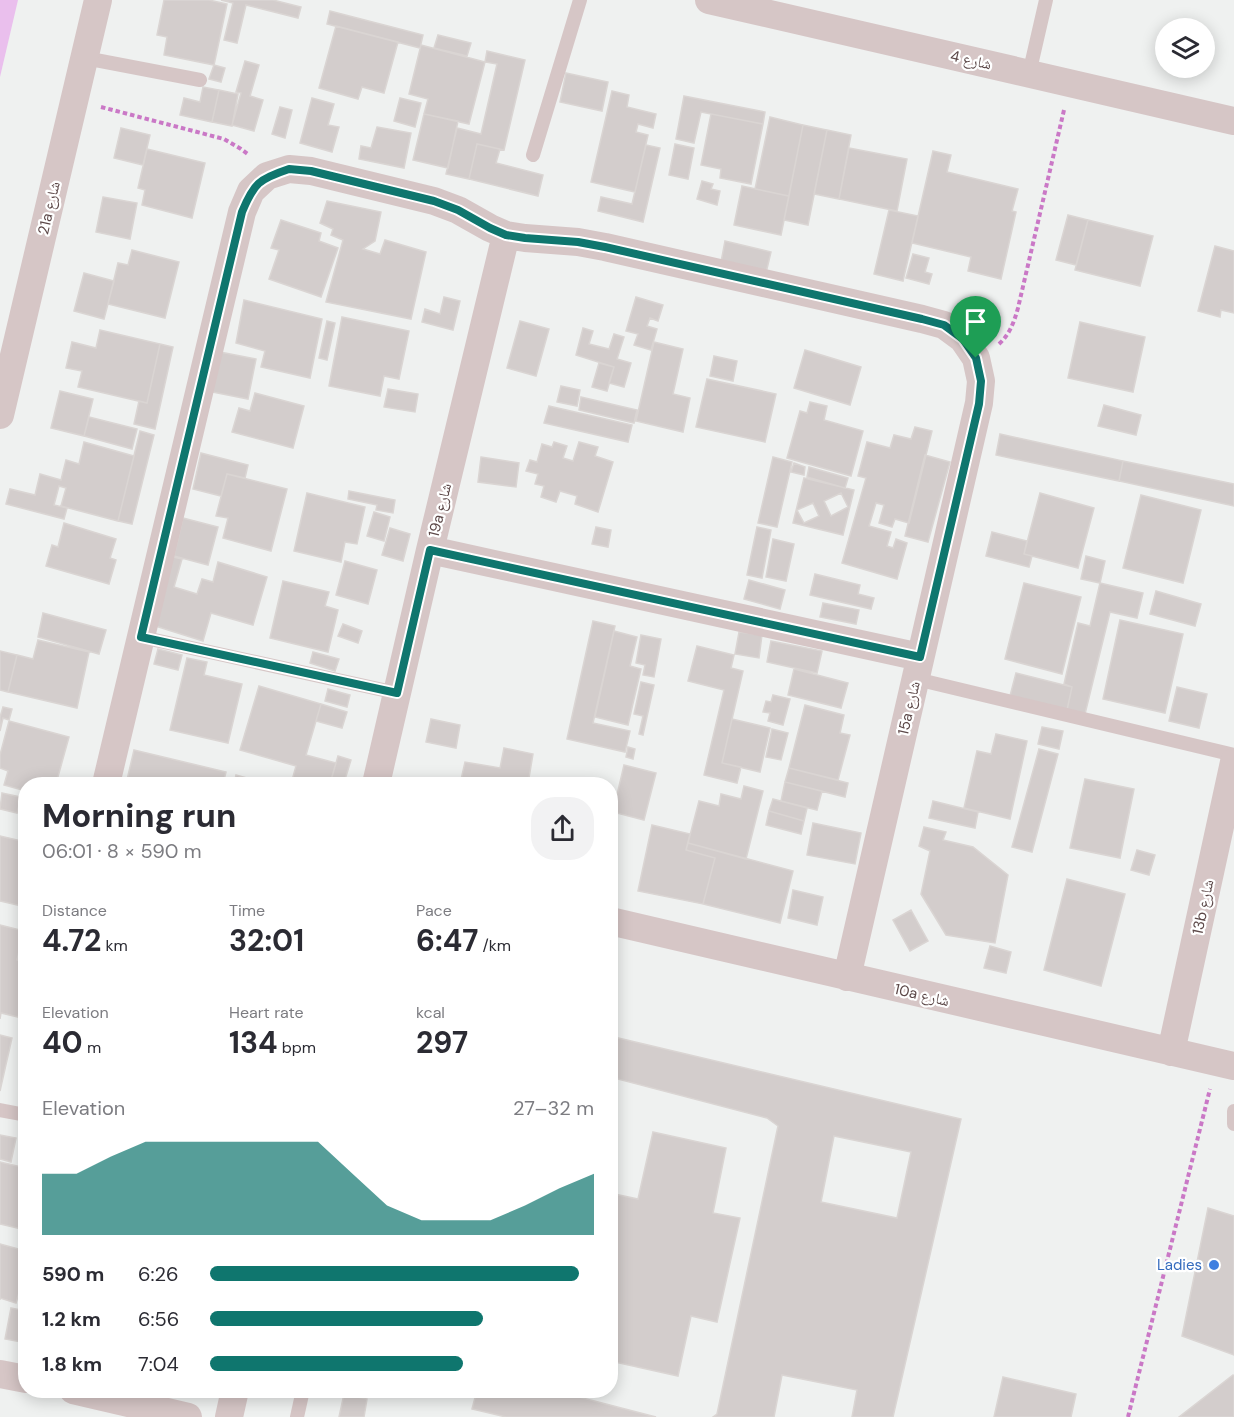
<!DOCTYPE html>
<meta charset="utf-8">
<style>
:root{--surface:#fff;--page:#f2f2f3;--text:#2b2b33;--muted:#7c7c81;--accent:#0f766e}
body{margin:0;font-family:"DM Sans","Noto Naskh Arabic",sans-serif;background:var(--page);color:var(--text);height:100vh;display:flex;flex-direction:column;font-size:22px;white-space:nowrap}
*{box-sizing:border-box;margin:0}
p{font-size:20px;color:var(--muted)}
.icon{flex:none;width:33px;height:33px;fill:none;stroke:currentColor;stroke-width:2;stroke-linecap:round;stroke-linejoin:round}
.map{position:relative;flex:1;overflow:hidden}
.drawer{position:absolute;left:18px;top:777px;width:600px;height:621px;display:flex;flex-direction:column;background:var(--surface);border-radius:24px;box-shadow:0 3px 15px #0003}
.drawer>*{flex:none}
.fabs{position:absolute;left:1155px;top:18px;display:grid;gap:12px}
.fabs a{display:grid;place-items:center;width:60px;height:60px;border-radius:50%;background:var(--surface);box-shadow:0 3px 15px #0003;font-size:30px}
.pin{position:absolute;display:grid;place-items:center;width:51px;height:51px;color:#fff;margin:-62px -26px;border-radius:50% 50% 50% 0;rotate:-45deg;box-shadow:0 0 6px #0007}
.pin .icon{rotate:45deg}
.round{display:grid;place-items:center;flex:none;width:63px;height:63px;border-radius:24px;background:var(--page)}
.head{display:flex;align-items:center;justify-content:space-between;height:102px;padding:0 24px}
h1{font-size:33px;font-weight:700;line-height:45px}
.metrics{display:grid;grid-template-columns:repeat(3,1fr);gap:9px;height:102px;padding:6px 24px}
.metrics div{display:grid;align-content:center}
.metrics b{font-size:30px;font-weight:700}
.metrics small{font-size:16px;font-weight:400}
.metrics p{font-size:16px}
.chart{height:168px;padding:12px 24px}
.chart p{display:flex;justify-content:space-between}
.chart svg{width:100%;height:108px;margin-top:6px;fill:var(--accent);opacity:.7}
ul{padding:0 24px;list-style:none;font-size:20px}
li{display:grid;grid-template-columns:96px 72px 1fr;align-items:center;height:45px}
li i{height:15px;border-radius:8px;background:var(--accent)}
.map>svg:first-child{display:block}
</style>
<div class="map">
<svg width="1234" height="1417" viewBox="0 0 1234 1417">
<rect width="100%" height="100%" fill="#eff1f0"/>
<path fill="#eabfed" d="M0 0H18L0 77Z"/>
<path fill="#d3cdcc" stroke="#dad5d3" stroke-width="1.5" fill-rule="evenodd" d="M164 0H209L227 4 214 65 164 55 167 37 157 35Z
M221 0H273L301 7 298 18 246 5 237 43 224 40 233 3Z
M330 11 423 35 420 48 327 24Z
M336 26 398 42 384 93 362 87 358 99 319 88Z
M438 35 471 43 467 56 434 48Z
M421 45 485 62 469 124 424 114 428 99 409 94Z
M487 51 525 60 504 150 477 144 469 179 446 174 457 128 481 134 497 64 485 62Z
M245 61 259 65 250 96 263 100 254 131 232 125 241 93 236 92Z
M214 65 225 68 221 82 209 79Z
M566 73 608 82 602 111 560 102Z
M203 87 219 90 212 122 180 115 184 98 200 102Z
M219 90 238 94 232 126 212 122Z
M612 91 629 95 627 107 656 114 653 128 638 124 636 132 648 135 635 192 591 182Z
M684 96 765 112 763 124 701 112 694 143 676 139Z
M312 98 334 104 328 125 339 127 332 152 300 143Z
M400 98 421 103 415 127 394 121Z
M280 107 292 110 285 138 272 134Z
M424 114 458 121 448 168 413 160Z
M711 114 763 124 751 184 720 178 721 169 701 165Z
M770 117 803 125 789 196 755 189Z
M803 125 827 130 808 225 784 220Z
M377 127 411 133 404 168 359 159 361 146 371 148Z
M121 128 150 135 143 165 114 158Z
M827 130 851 135 839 199 814 194Z
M477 144 500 149 496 163 543 175 538 196 469 179Z
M675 144 694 148 688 179 669 175Z
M646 145 660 148 643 222 598 211 601 197 632 204Z
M849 148 907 159 897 211 839 199Z
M147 149 205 163 192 218 142 205 145 190 138 188Z
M933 151 951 155 947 172 1018 189 1012 211 1016 212 1001 279 968 271 971 257 912 243Z
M702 181 713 184 711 189 720 191 717 205 697 199Z
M742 186 789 196 781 235 734 225Z
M103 197 137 203 130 239 96 232Z
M327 201 381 212 375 241 363 249 380 254 385 240 426 252 411 319 326 302 343 240 331 235 333 229 320 223Z
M889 210 918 216 903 281 874 274Z
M1068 215 1088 220 1076 265 1056 260Z
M281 220 321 233 319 241 338 248 321 297 269 279 279 250 271 248Z
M1088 220 1153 236 1140 286 1075 270Z
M725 241 771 252 766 273 721 262Z
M1215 246 1234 251V313L1221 310 1220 317 1198 311Z
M132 250 179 262 165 318 108 304 118 263 128 265Z
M913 254 929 258 925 272 932 274 929 284 906 278Z
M84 273 114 281 104 319 74 311Z
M444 297 460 301 453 330 422 322 425 309 440 314Z
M636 297 663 305 658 321 650 318 647 326 657 329 651 350 634 345 638 334 626 331Z
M244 300 322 319 310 378 261 367 265 351 236 343Z
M342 317 409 331 399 379 384 376 380 396 329 386Z
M327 321 335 323 327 360 319 358Z
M520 321 549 329 536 376 507 368Z
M1080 322 1145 337 1133 392 1068 378Z
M583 328 593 331 589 344 609 349 614 334 624 337 617 359 631 363 624 387 609 383 614 367 576 355Z
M100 330 160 344 147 403 78 387 82 371 66 368 72 342 96 348Z
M654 342 683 349 673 394 690 398 683 432 636 421Z
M160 344 173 347 155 429 134 424 139 401 147 403Z
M805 350 861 367 850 405 794 388Z
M220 352 256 359 248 399 212 392Z
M714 356 737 361 733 381 710 376Z
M599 363 614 367 607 391 592 387Z
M707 379 776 394 765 442 696 427Z
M561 386 580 390 577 406 557 402Z
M388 389 418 394 415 412 384 407Z
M60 391 93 399 84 436 51 428Z
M255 393 304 406 293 448 232 432 239 408 250 411Z
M581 397 637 410 634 423 579 410Z
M810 402 827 406 824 420 863 431 851 476 787 458 800 411 807 413Z
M1104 405 1141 415 1136 435 1098 426Z
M549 406 632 425 628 442 544 423Z
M89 417 137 429 132 449 84 436Z
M915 427 932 431 909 523 895 519 892 527 879 523 884 505 876 503 869 526 891 532 887 546 893 548 896 539 907 543 897 579 842 563 866 478 858 476 867 442 890 448 894 435 911 439Z
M140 431 154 435 132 524 118 521Z
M1000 434 1123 461 1119 481 996 455Z
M84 442 134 456 118 521 61 506 66 488 59 486 54 505 67 508 64 519 6 504 10 489 35 495 40 474 61 480 66 460 79 464Z
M554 442 567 446 563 458 573 461 579 442 598 447 595 456 613 462 598 512 575 504 577 496 560 491 556 502 541 497 544 486 535 484 538 474 526 471 530 460 537 462 542 444 552 447Z
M201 453 248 465 245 478 227 474 221 496 193 489Z
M925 455 950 462 928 542 905 536Z
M481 457 519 463 516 487 478 482Z
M773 457 792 462 777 527 758 523Z
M1123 461 1234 484V506L1119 481Z
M794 463 805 467 804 475 791 472Z
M809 467 848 478 845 488 807 477Z
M227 474 287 489 271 551 223 538 228 518 216 516Z
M804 478 854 490 843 535 793 523ZM841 493 848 507 831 516 824 501ZM813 503 819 516 804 523 797 510Z
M349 491 395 500 393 513 376 510 377 505 348 499Z
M307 493 365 507 357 544 345 542 341 562 294 551Z
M1040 493 1094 508 1078 568 1024 554Z
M1141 495 1201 510 1183 583 1123 568Z
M374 512 390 517 384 541 367 536Z
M183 518 218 527 208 565 174 556Z
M64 523 116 539 110 558 116 560 109 584 46 566 52 545 58 547Z
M596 527 611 530 608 547 592 544Z
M757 527 771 530 762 578 747 575Z
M390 528 410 534 403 561 382 555Z
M992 532 1027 541 1024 554 1032 556 1029 567 986 556Z
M773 539 794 544 786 581 766 577Z
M169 556 182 559 174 587 197 594 202 579 213 582 218 562 267 577 253 625 211 613 203 641 149 624Z
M1086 556 1105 561 1100 583 1081 579Z
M345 561 377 570 368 604 336 595Z
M815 574 860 585 858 594 874 598 871 609 810 595Z
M749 580 785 590 780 609 744 599Z
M283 581 329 592 325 606 338 610 328 652 270 638Z
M1024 583 1081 597 1062 674 1005 659Z
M1100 583 1143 593 1137 618 1110 612 1085 714 1067 710 1072 687 1064 684 1078 623 1090 626Z
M1156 591 1201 604 1195 626 1150 614Z
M823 603 859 610 856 624 820 617Z
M43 613 106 630 99 654 38 637Z
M1120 620 1183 634 1165 713 1103 699Z
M593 621 615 626 593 723 630 731 625 752 567 739Z
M343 624 362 631 358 643 338 636Z
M614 631 637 637 630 666 641 669 628 725 595 717Z
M739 632 762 635 759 658 735 654Z
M641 635 661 639 654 677 643 675 645 665 636 663Z
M38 640 89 652 77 708 8 692 17 655 33 659Z
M771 641 822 651 817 673 767 662Z
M697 646 734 655 731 668 743 671 722 763 741 767 737 783 704 775 724 690 688 681Z
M158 649 182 655 178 670 154 664Z
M0 651 17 655 8 692 0 690Z
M313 652 339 659 335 671 310 663Z
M187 658 207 662 204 675 242 684 228 743 170 730Z
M794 669 848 683 841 708 788 695Z
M1016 673 1072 687 1067 710 1010 696Z
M641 682 654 685 643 735 639 734 643 716 634 714Z
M259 686 321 704 306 755 336 763 330 784H291L296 766 240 750Z
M1177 687 1207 694 1199 728 1169 721Z
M328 689 350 695 347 707 325 701Z
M773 695 790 699 783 725 768 721 770 713 763 712 766 701 771 702Z
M321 704 347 712 342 728 316 721Z
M805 705 844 715 840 733 850 735 838 780 789 768Z
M3 707 12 709 9 720 3 718 0 731V717Z
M431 719 460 725 456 748 426 742Z
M732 719 770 728 760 772 722 763Z
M9 721 69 737 56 784H26V791L4 785 8 771 0 768V755Z
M1042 727 1063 731 1059 749 1038 744Z
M772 729 788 733 781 760 766 757Z
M996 734 1027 741 1010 819 964 808 977 751 991 754Z
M628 747 635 749 633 759 626 757Z
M504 748 533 754 528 784H460L465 762 500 768Z
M1039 749 1058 754 1032 852 1012 847Z
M134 750 226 772 223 784H126Z
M338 756 351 760 344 783 331 780Z
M624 765 656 773 644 820 613 812Z
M789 768 848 783 845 797 785 782Z
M236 775 268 784H234Z
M1085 779 1134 789 1120 858 1070 848Z
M785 782 822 791 817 810 781 801Z
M744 786 763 791 746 859 688 843 699 801 719 806 721 794 741 799Z
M2 793 21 797 17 813 0 809Z
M773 799 807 808 804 821 769 811Z
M933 801 978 812 975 828 929 818Z
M769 811 804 821 801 834 766 825Z
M813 823 861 833 855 864 807 855Z
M652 825 690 834 686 850 715 858 703 904 638 891Z
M924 827 946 832 943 840 973 847 1008 875 995 943 946 935 921 894 930 851 919 846Z
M0 836 26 842V907L0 901Z
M688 843 793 871 780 923 703 904 715 858 686 850Z
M1137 850 1155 855 1149 875 1131 870Z
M1067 879 1125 894 1101 986 1044 970Z
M793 890 823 897 817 925 788 918Z
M911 910 928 941 910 951 893 920Z
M0 925 24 931 17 960 26 962V988L18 1017 1 1013 0 1019Z
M990 946 1011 952 1006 973 984 968Z
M0 1035 12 1038 0 1091Z
M610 1036 961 1119 893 1417H852L857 1390 782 1375 774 1417H713L717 1414 778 1126 767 1118 610 1077ZM834 1136 911 1152 897 1218 821 1202Z
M653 1132 726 1148 713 1213 740 1218 717 1322 691 1316 678 1376 610 1361V1325L616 1300 610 1299V1208L614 1194 638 1199Z
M0 1135 16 1138 11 1162 0 1159Z
M0 1162 26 1168V1230L0 1224Z
M1208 1208 1234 1216V1355L1182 1336Z
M0 1244 26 1251V1269L16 1303 0 1298V1300Z
M11 1308 26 1311V1319L21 1342 5 1339Z
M1233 1375 1234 1376V1417H1179Z
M1003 1377 1076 1394 1071 1417H994Z
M477 1390H552L656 1417H506L472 1409Z
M344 1394 367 1399 364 1417H339Z"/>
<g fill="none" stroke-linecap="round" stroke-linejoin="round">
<path stroke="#ca78c6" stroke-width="4" stroke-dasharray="4.5 3" stroke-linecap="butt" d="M101 107 224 139 241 149 249 155
M999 344C1010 334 1014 322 1018 308L1064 110
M1128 1417 1210 1089"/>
<path stroke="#d6c6c6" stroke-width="14" d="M85 58 200 80
M1029 74 1046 0
M533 155 580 0
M141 637 397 693
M916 679 1234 755
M0 1110 26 1115
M1234 1111V1124
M297 1417 303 1390"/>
<path stroke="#d6c6c6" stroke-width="28" d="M709 0 1234 121
M0 415 98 0
M430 550 920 657
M106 784 242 212 251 191 267 176 289 169 311 171 434 201 458 210 490 228 506 235 525 238 578 242 605 247 922 319 944 325 963 339 976 358 981 381 979 403 847 977
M376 784 430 550 506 235
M610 921 1234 1066
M1171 1052 1234 762
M0 1374 26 1379
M73 1390 188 1417
M229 1417 235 1390"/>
</g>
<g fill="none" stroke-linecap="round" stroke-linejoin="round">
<defs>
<path id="route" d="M289 169 311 171 434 201 458 210 490 228 506 235 525 238 578 242 605 247 922 319 944 325 963 339 976 358 981 381 979 404 920 657 430 550 397 693 141 637 242 212C254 183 259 179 289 169Z"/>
</defs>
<use href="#route" stroke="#fff" stroke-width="12"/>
<use href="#route" stroke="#0f766e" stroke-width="8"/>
</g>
<circle fill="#3f7fe0" stroke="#fff" stroke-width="2" cx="1214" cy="1265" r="6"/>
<g text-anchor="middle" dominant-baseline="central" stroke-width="4.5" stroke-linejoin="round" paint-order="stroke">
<g font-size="15" fill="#5c4848" stroke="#fff">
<text transform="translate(971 60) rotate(13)">شارع 4</text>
<text transform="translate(49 208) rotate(-77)">21a شارع</text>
<text transform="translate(440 510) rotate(-76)">19a شارع</text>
<text transform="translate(909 708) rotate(-77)">15a شارع</text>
<text transform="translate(1203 907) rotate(-78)">13b شارع</text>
<text transform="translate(922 995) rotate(13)">10a شارع</text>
</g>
<g font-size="15" fill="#366cbe" stroke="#fff" text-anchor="end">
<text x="1202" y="1265">Ladies</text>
</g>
</g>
</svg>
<div class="fabs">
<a><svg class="icon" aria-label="layers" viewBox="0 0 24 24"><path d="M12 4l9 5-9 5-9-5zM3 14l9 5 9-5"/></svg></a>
</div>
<div class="pin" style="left:976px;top:358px;background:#1e9e55"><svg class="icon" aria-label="arrive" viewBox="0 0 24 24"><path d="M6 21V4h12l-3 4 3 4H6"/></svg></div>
<section class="drawer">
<div class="head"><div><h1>Morning run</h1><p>06:01 · 8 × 590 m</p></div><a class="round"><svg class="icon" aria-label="share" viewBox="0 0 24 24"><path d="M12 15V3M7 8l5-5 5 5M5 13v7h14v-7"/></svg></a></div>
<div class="metrics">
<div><p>Distance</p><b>4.72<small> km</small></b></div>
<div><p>Time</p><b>32:01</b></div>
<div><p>Pace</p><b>6:47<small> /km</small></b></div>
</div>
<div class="metrics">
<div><p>Elevation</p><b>40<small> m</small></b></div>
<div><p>Heart rate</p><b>134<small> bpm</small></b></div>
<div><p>kcal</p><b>297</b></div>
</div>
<div class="chart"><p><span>Elevation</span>27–32 m</p>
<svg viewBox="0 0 160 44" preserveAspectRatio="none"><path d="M0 44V19L10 19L20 12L30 6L40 6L50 6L60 6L70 6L80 6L90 19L100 32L110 38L120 38L130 38L140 32L150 25L160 19V44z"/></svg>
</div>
<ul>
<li><b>590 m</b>6:26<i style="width:96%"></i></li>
<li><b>1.2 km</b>6:56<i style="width:71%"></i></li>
<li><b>1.8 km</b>7:04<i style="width:66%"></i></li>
</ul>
</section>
</div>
